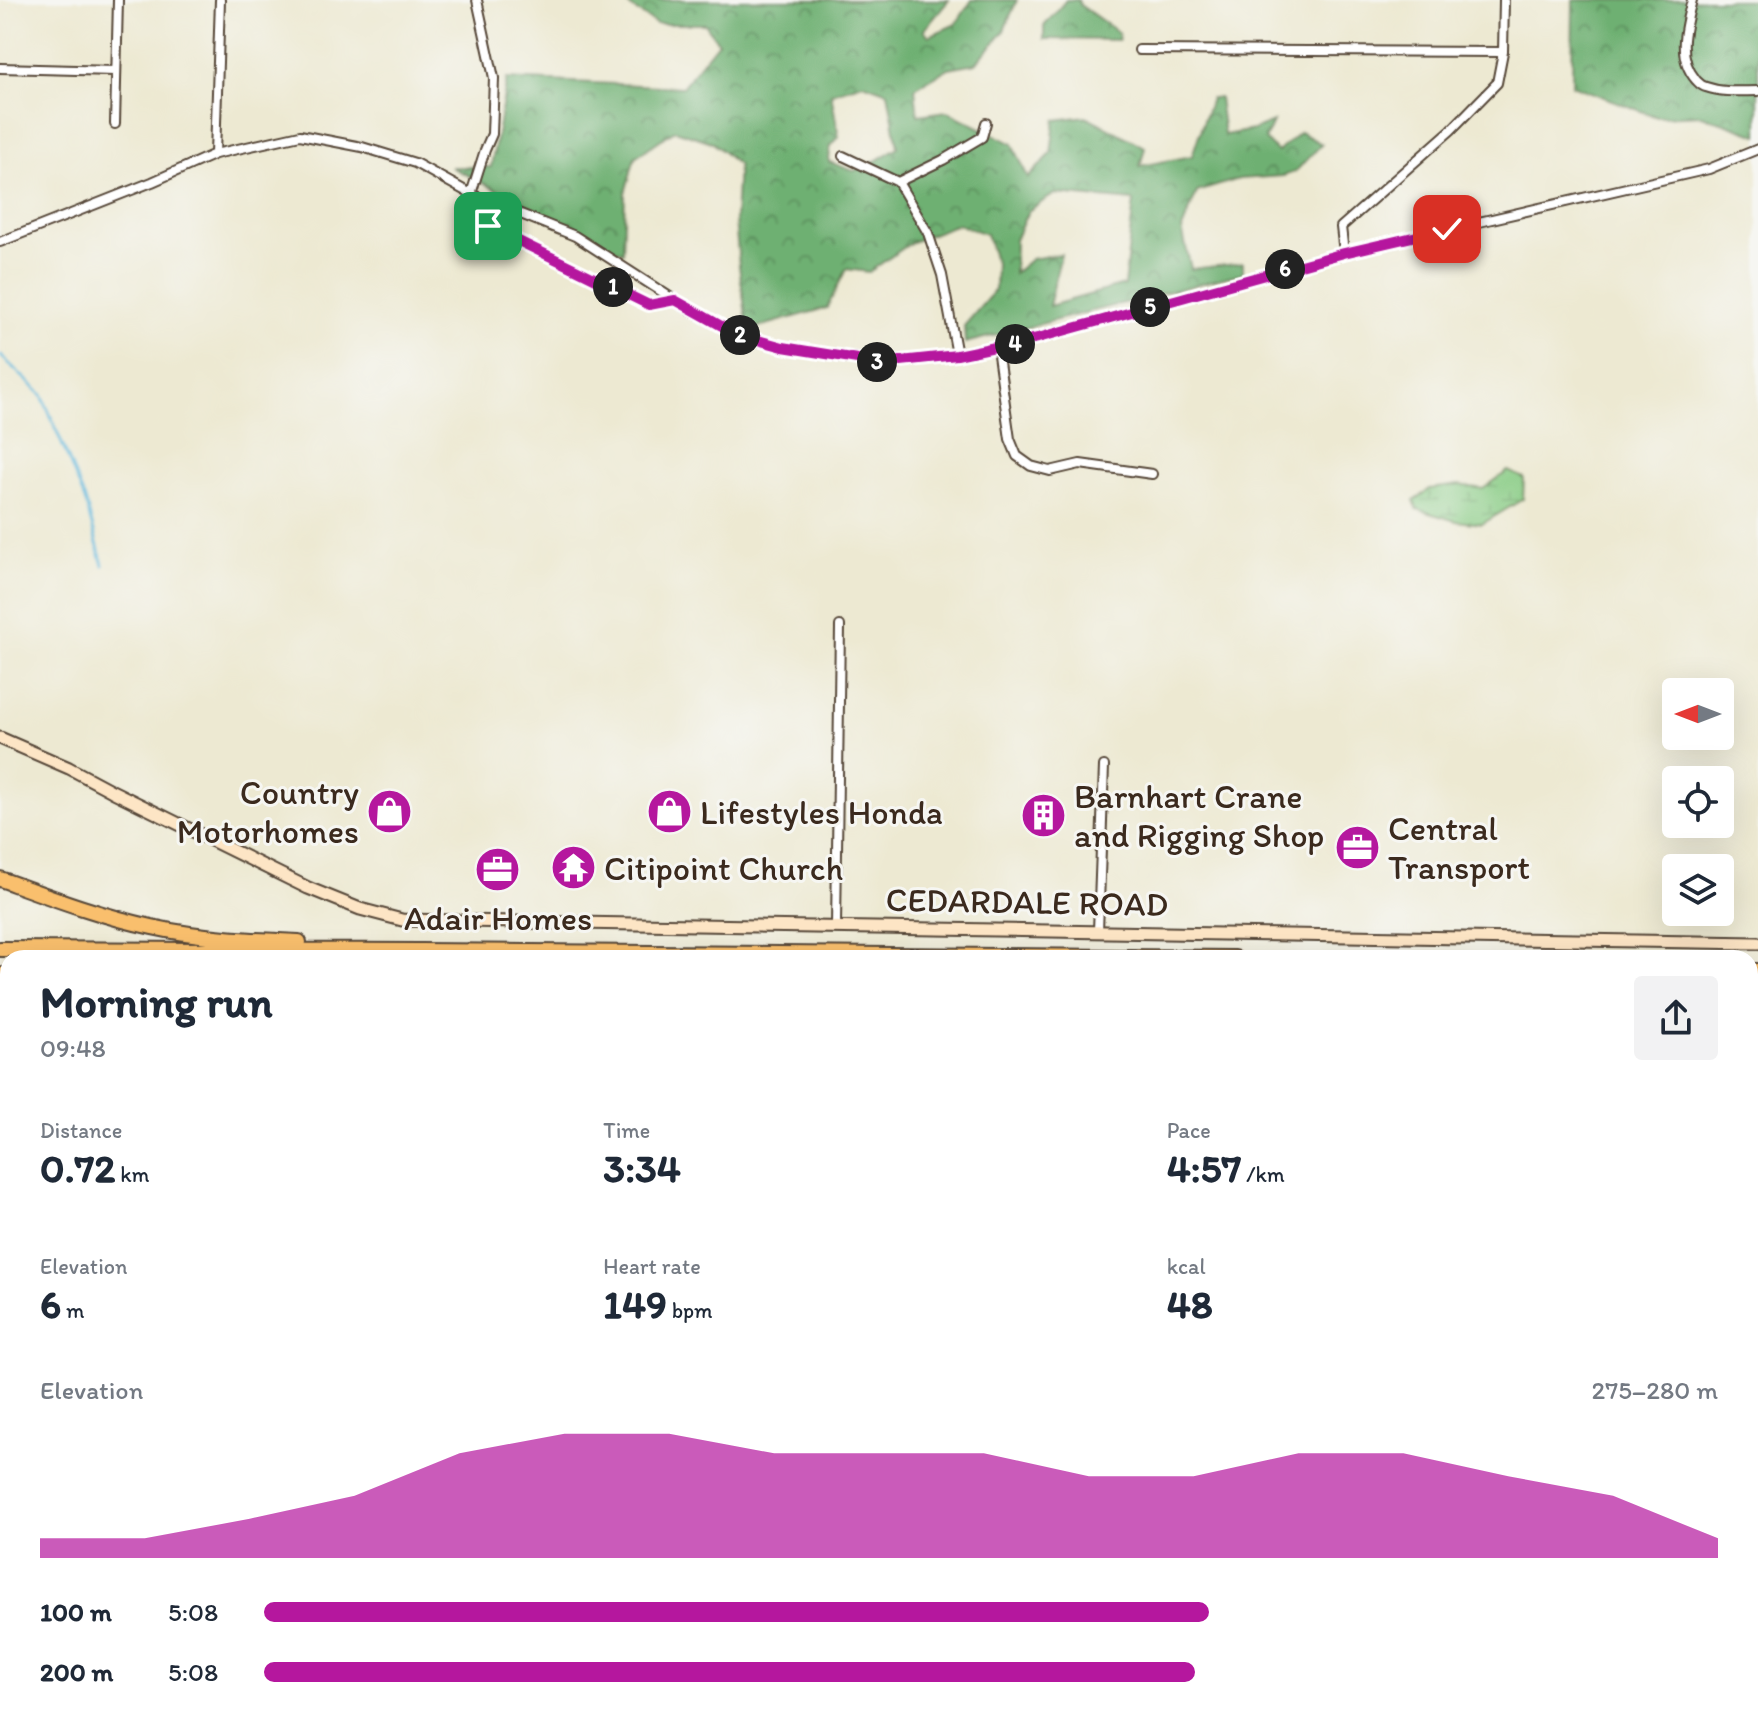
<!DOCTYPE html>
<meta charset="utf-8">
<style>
:root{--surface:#fff;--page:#f2f2f3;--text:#1f2937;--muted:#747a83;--accent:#b5179e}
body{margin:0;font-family:Itim,sans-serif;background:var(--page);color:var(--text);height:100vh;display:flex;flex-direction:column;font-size:30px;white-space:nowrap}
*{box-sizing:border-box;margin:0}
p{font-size:26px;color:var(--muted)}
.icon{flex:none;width:44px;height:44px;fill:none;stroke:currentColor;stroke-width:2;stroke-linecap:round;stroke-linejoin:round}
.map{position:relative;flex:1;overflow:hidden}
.panel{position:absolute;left:0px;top:950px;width:1758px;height:770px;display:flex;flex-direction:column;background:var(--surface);border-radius:24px 24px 0 0;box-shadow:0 8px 32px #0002}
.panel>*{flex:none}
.needle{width:52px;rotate:270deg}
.fabs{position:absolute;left:1662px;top:678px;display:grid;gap:16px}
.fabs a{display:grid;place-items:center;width:72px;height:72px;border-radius:8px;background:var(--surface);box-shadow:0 8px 32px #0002;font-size:40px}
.pin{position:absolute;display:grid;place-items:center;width:68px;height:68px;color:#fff;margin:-34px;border-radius:16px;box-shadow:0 4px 12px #0006}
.km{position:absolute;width:40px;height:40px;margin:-20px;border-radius:50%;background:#222;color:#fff;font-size:22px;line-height:40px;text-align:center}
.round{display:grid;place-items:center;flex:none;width:84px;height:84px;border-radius:8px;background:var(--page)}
.headline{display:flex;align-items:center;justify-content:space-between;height:136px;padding:0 40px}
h1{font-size:44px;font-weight:700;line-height:60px}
.metrics{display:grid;grid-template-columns:repeat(3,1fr);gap:12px;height:136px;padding:8px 40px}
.metrics div{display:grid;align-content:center}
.metrics b{font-size:40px;font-weight:700}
.metrics small{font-size:22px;font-weight:400}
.metrics p{font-size:22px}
.chart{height:224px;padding:16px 40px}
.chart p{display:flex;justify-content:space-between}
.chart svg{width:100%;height:144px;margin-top:8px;fill:var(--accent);opacity:.7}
ul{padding:0 40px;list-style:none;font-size:26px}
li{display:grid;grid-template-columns:128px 96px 1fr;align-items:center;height:60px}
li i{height:20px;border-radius:10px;background:var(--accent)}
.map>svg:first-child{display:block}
</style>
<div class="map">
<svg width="1758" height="1719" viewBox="0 0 1758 1719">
<defs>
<pattern id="forest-crowns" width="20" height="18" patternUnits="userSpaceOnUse" patternTransform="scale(2)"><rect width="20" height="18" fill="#6eb072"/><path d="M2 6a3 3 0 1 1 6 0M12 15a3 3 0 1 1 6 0" fill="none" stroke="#5c8f5d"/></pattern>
<pattern id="wetland-marsh" width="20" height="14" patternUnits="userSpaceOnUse" patternTransform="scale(2)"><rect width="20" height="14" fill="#89cc85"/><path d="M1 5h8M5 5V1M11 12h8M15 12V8" fill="none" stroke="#77af72"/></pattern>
</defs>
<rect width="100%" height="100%" fill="#f6f6f2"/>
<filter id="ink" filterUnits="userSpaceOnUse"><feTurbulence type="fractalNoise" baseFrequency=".0125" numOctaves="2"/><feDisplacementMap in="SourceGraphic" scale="16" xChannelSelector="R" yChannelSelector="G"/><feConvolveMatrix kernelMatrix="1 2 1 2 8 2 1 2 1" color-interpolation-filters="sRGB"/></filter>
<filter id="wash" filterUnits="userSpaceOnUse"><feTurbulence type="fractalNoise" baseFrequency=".006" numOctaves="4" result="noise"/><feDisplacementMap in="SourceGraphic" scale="32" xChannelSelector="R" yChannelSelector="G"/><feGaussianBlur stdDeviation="1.8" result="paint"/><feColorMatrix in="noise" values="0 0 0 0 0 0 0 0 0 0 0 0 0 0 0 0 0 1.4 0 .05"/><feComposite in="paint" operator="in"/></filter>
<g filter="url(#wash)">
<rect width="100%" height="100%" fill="#ede9d2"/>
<path fill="url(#forest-crowns)" stroke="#546d48" stroke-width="2" fill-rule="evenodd" d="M632 0H949L924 30 929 36 956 24 972 0H1017L1003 33 976 63 949 68 915 88 918 115 947 111 1013 144 1028 178 1051 154 1055 120 1086 116 1145 147 1140 166 1192 156 1211 98H1219L1224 135 1253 130 1273 122 1265 140 1278 152 1300 132 1322 144 1295 172 1283 176 1239 179 1197 192 1182 229 1191 269 1243 263V273L965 343 964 326 995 290 996 263 986 234 957 224 912 242 869 272 846 269 827 308 748 330 739 266 735 219 738 165 712 142 675 130 635 157 625 193 623 252 600 245 521 202 451 167H491L507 79 682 87 718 42 705 24H656L626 4ZM863 83 888 92 898 147 872 163 854 171 829 162 830 147 839 137 831 93ZM1055 194 1134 201 1124 285 1049 306 1061 254 1031 259 1014 273 1015 240 1028 211Z
M1066 0H1078L1080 5 1118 32 1119 40 1044 39V26Z
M1573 0H1758V135L1702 115 1657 117 1572 85Z"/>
<path fill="url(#wetland-marsh)" stroke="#627b52" stroke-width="2" d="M1508 471 1524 478 1523 499 1482 524 1456 521 1417 509 1414 501 1430 489 1459 485 1483 489Z"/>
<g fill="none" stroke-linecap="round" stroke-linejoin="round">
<path stroke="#5eb8dc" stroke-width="3" d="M0 355 42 395 85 500 103 565"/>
</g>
</g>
<g filter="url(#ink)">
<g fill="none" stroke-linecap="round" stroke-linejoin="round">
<defs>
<path id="street" d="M1692 0C1685 27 1676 57 1696 80 1700 84 1701 86 1706 87 1723 93 1741 91 1758 91
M1139 50 1503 52
M0 68 115 71
M115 124 118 0
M215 154 220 0
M843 156 898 182 928 233 942 275 957 355
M898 182 943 160 982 137 986 123
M471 194 485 150 492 134 494 78 477 0
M484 200C478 211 480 216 488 226L649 305 675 300
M0 242 152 182 215 154 300 135 362 147 415 163 471 194 575 236 684 306 736 334 783 347 882 363 957 355 1038 338 1344 253 1709 169 1758 149
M1344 253 1341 227 1451 130 1497 83 1503 52 1504 0
M997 348 1010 439 1017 456 1031 466 1050 471 1080 464 1152 474
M836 927 840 626
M1098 931 1104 766
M0 1140H8
M0 1218H8
M1003 1712V1719"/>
<path id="secondary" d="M0 738 69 768 112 791 308 888 360 909 402 920 1758 943
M0 1485H8
M1750 1509H1758"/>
<path id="highway" d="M0 879C50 897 100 916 152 927 201 938 250 940 299 942
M0 949 419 951 1234 958
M1750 971H1758
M0 975H8
M1750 999H1758
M0 1043 8 1039"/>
</defs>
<use href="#street" stroke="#564739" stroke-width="12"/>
<use href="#secondary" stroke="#564739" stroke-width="15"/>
<use href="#highway" stroke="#564739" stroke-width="18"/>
<use href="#street" stroke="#fff" stroke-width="8"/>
<use href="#secondary" stroke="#fde5c5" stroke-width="11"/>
<use href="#highway" stroke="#f9bf6d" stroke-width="14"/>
<defs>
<path id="rail" d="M0 1619H8
M1426 1712 1534 1719"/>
</defs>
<use href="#rail" stroke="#3b2a1e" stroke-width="6"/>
<use href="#rail" stroke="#f6f6f2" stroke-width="3" stroke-dasharray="9" stroke-linecap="butt"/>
</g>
</g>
<g fill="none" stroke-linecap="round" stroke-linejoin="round" filter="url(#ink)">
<defs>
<path id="route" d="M488 226 649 305 675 300 736 334 783 347 882 363 957 355 1038 338 1344 253 1447 229"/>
</defs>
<use href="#route" stroke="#fff" stroke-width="16"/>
<use href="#route" stroke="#b5179e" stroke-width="10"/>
</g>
<defs>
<symbol id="shop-disc" viewBox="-11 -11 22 22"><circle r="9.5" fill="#b5179e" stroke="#f6f6f2"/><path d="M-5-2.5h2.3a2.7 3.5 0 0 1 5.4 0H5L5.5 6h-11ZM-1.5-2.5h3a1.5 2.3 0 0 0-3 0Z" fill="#fff"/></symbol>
<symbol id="building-disc" viewBox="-11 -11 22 22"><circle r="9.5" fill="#b5179e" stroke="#f6f6f2"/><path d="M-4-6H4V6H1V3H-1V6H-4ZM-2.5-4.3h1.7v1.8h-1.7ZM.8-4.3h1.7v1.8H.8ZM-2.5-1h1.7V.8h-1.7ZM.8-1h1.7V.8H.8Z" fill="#fff"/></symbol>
<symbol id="office-disc" viewBox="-11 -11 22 22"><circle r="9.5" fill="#b5179e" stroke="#f6f6f2"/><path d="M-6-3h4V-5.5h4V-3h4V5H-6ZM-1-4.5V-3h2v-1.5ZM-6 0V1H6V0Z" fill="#fff"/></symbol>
<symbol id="temple-disc" viewBox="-11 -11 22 22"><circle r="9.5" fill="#b5179e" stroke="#f6f6f2"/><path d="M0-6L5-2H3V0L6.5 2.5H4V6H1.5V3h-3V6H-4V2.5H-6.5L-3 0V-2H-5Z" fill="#fff"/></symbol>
</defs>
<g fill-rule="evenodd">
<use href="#shop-disc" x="364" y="786" width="51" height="51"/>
<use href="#shop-disc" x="644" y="786" width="51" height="51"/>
<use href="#building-disc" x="1018" y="790" width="51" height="51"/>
<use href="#office-disc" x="1332" y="822" width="51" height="51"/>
<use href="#temple-disc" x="548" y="842" width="51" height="51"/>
<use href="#office-disc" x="472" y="844" width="51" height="51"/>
</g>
<g text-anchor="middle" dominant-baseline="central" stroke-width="6" stroke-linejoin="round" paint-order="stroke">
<g font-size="34" fill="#3b2a1e" stroke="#f6f6f2" text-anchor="start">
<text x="359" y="792" text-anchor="end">Country<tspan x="359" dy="39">Motorhomes</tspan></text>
<text x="1074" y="796">Barnhart Crane<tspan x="1074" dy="39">and Rigging Shop</tspan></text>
<text x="700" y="812">Lifestyles Honda</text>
<text x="1388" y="828">Central<tspan x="1388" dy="39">Transport</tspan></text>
<text x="604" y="868">Citipoint Church</text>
<text x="498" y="918" text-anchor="middle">Adair Homes</text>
</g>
<g font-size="34" fill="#3b2a1e" stroke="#f6f6f2">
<text transform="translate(1027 902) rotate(1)">CEDARDALE ROAD</text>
</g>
</g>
</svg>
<div class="fabs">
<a><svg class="needle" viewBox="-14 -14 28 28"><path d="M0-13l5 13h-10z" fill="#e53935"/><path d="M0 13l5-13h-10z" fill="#747a83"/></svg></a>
<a><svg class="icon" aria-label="locate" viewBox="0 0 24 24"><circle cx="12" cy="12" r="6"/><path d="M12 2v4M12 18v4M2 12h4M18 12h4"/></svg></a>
<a><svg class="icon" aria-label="layers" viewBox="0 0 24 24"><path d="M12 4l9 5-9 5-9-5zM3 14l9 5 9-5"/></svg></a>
</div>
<div class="pin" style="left:488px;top:226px;background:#1e9e55"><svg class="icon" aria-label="arrive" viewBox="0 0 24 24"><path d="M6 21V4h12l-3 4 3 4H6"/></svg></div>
<div class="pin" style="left:1447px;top:229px;background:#d93025"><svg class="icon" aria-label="check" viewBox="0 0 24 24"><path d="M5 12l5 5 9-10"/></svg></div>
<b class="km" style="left:613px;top:287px">1</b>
<b class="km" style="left:740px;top:335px">2</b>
<b class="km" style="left:877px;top:362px">3</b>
<b class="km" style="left:1015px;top:344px">4</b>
<b class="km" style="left:1150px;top:307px">5</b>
<b class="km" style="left:1285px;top:269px">6</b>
<section class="panel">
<div class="headline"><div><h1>Morning run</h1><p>09:48</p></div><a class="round"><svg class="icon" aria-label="share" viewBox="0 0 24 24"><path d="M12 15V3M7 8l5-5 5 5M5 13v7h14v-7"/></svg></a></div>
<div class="metrics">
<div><p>Distance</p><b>0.72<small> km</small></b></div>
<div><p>Time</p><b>3:34</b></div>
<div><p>Pace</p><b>4:57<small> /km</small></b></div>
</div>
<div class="metrics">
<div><p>Elevation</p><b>6<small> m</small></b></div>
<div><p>Heart rate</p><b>149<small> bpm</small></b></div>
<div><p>kcal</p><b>48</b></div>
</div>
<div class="chart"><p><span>Elevation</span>275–280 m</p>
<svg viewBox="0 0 160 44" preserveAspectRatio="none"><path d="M0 44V38L10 38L20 32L30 25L40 12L50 6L60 6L70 12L80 12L90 12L100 19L110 19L120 12L130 12L140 19L150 25L160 38V44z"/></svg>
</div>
<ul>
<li><b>100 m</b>5:08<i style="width:65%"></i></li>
<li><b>200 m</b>5:08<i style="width:64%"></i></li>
</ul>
</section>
</div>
